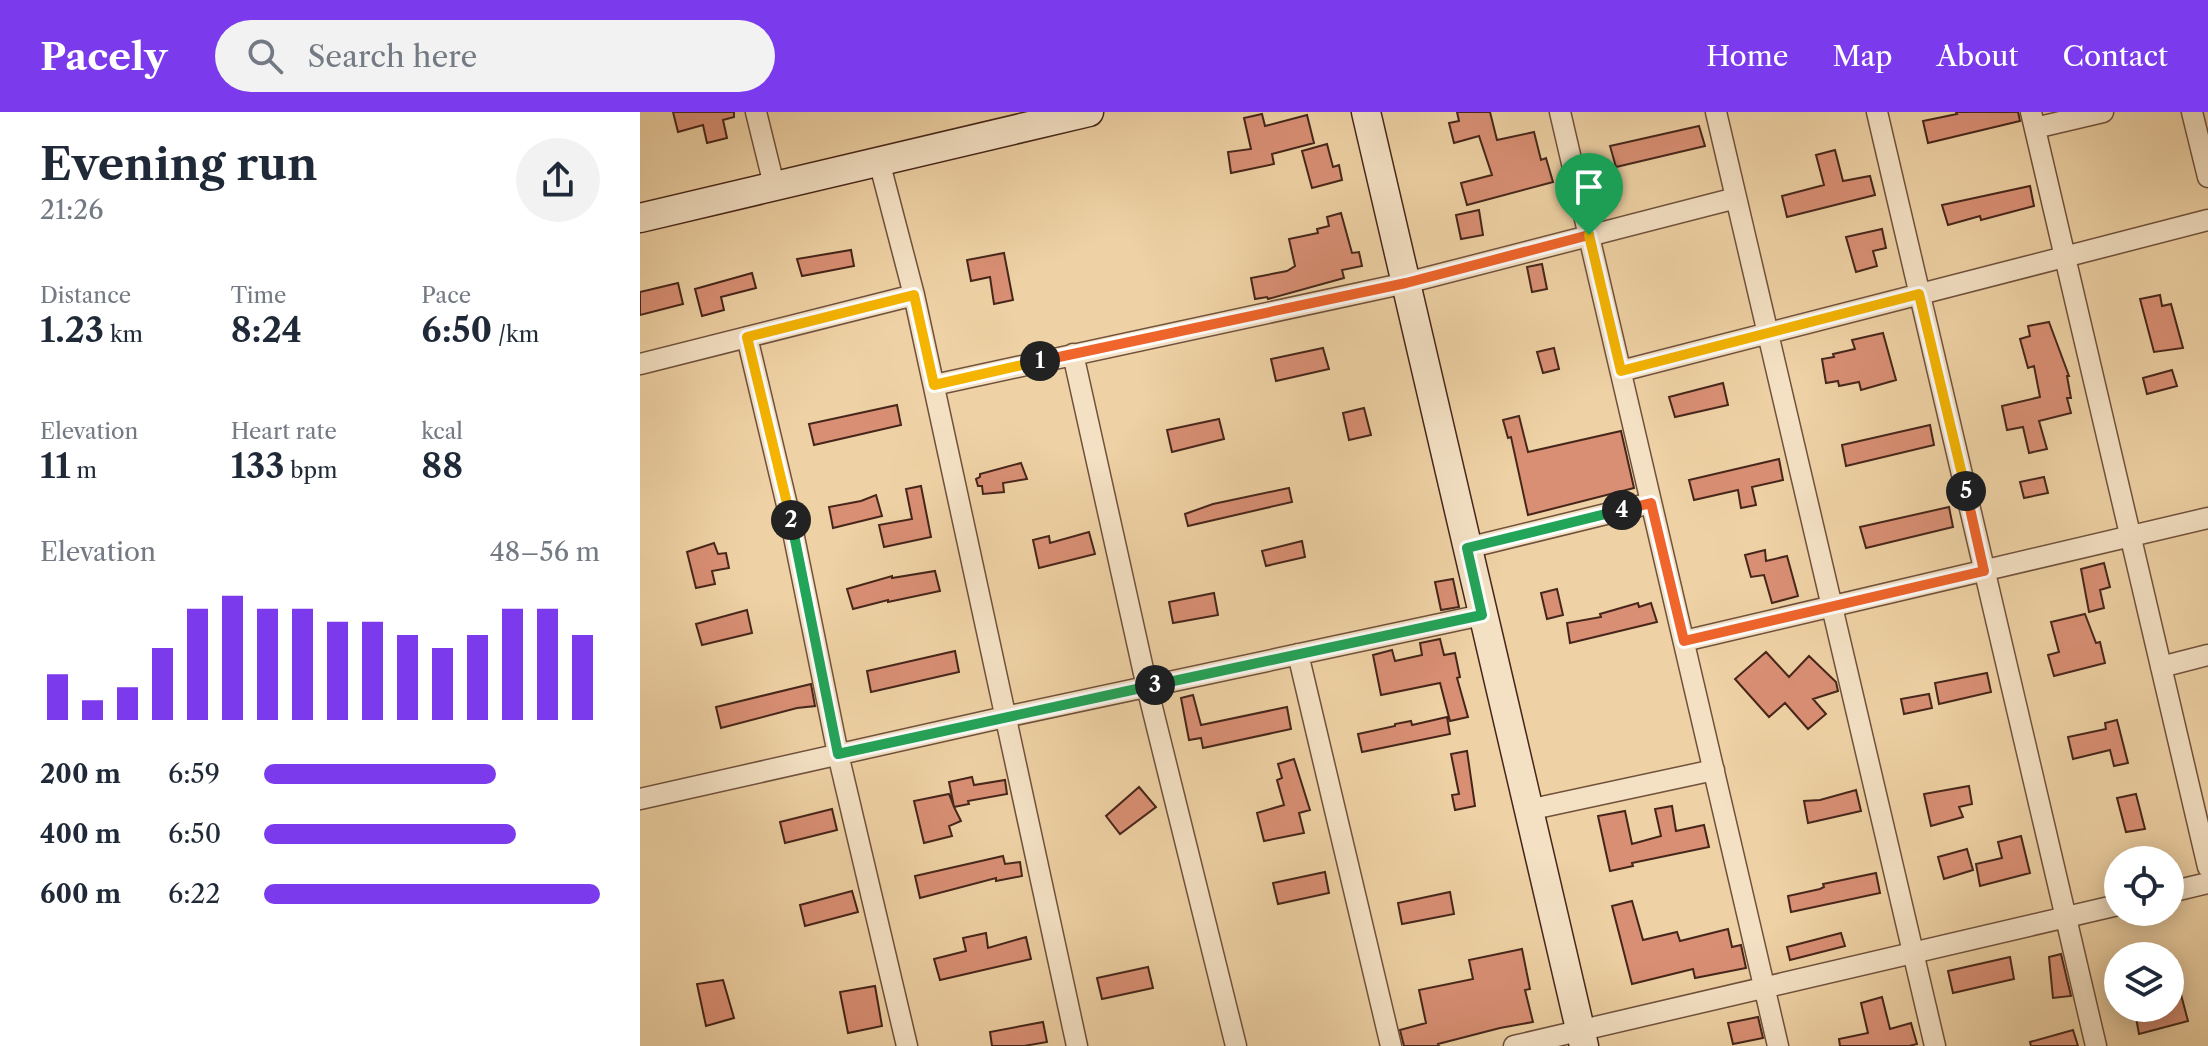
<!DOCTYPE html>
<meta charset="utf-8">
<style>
:root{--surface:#fff;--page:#f2f2f3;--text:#1f2937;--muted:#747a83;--accent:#7c3aed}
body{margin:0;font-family:"Libre Caslon Text",serif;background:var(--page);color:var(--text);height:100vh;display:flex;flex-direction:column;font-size:30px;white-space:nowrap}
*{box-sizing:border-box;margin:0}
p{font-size:26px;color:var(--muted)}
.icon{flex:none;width:44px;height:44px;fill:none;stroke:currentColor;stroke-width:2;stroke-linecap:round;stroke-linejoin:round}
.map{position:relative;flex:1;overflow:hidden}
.side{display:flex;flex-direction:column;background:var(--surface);width:640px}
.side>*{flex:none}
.controls{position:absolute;left:1464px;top:734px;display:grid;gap:16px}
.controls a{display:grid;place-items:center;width:80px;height:80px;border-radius:50%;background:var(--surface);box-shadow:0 4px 20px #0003;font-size:40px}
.pin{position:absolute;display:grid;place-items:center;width:68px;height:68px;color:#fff;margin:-82px -34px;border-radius:50% 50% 50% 0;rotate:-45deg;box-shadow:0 0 8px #0007}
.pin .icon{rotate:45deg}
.km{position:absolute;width:40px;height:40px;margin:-20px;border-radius:50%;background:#222;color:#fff;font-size:22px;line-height:40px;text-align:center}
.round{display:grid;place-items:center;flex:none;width:84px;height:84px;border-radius:42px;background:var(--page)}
.overview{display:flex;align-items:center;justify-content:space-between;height:136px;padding:0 40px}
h1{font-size:44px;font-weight:700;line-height:60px}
.stats{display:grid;grid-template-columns:repeat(3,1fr);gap:12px;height:136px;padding:8px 40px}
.stats div{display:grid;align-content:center}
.stats b{font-size:34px;font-weight:700}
.stats small{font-size:22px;font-weight:400}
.stats p{font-size:22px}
.chart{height:224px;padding:16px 40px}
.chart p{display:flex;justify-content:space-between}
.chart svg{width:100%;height:144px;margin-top:8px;stroke:var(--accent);stroke-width:6}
ul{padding:0 40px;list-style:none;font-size:26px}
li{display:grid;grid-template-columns:128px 96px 1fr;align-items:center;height:60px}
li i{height:20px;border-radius:10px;background:var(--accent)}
header{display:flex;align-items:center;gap:48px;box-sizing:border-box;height:112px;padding:0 40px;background:var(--accent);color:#fff}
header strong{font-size:38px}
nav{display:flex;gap:44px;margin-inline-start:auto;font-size:28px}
.search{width:560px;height:72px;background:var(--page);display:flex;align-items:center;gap:20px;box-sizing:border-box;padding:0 28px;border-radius:44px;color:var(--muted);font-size:30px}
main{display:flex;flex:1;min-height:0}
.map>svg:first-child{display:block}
</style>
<header>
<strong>Pacely</strong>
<div class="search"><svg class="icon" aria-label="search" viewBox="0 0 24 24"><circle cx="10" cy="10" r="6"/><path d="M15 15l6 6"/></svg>Search here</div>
<nav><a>Home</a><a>Map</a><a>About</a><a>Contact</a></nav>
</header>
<main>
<section class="side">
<div class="overview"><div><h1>Evening run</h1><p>21:26</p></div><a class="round"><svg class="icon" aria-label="share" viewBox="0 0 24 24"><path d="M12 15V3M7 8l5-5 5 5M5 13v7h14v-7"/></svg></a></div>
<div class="stats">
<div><p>Distance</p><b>1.23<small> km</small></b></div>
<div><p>Time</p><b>8:24</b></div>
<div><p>Pace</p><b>6:50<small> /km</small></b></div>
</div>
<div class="stats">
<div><p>Elevation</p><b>11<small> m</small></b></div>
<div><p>Heart rate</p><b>133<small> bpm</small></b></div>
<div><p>kcal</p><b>88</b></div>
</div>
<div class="chart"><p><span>Elevation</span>48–56 m</p>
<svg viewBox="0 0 160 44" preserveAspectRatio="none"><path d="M5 44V30M15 44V38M25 44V34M35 44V22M45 44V10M55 44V6M65 44V10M75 44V10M85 44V14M95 44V14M105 44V18M115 44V22M125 44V18M135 44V10M145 44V10M155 44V18"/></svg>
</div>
<ul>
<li><b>200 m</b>6:59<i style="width:69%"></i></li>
<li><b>400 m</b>6:50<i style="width:75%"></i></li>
<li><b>600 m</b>6:22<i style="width:100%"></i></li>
</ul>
</section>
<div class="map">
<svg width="1568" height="934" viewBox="0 0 1568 934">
<rect width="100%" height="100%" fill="#eed1a4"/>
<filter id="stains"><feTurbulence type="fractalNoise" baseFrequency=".0025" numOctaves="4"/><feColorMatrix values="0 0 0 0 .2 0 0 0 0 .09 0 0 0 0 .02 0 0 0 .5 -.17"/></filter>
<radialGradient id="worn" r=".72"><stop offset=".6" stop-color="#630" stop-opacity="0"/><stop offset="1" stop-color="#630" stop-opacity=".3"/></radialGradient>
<path fill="#d98f74" stroke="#46261a" stroke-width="2" d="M33 0H94V5L83 8 87 26 67 31 63 13 38 20Z
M817 0H850L857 28 894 20 901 48 906 46 913 70 827 93 821 71 852 63 839 24 814 31 809 11 819 9Z
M1316 0H1378L1380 9 1288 31 1283 9 1317 2Z
M622 2 625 14 667 3 674 31 632 42 634 52 591 61 588 40 611 37 604 6Z
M1059 14 1065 34 976 55 970 34Z
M687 32 693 55 699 53 702 68 672 76 662 39Z
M1195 38 1203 69 1230 64 1235 83 1147 105 1142 84 1184 73 1176 43Z
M1390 74 1394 94 1341 108 1340 104 1308 113 1302 93Z
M839 98 843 123 821 127 816 103Z
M701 101 712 141 719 140 722 154 702 158 704 166 628 187 627 185 615 187 611 166 647 159 655 154 649 127 678 121 677 117 689 114 687 105Z
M1242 117 1246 136 1233 139 1237 154 1216 160 1206 125Z
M211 138 214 154 162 164 157 147Z
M364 141 373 188 354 192 350 165 331 169 327 148Z
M902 152 907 177 892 180 887 155Z
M112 161 116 176 81 185 84 198 62 204 55 177Z
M38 171 43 192 0 203V180Z
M1520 183 1522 194 1531 192 1543 236 1514 240 1500 187Z
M1409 210 1429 264H1427L1431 286H1427L1431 301 1399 309 1407 337 1389 341 1383 315 1367 318 1362 294 1400 285 1394 254 1388 256 1380 227 1390 224 1388 214Z
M1243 221 1256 268 1221 278 1219 270 1199 274 1198 269 1186 271 1182 247 1194 245 1193 242 1215 237 1212 228Z
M683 236 689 257 636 269 631 247Z
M914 236 919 257 903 261 897 240Z
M1532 258 1537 274 1507 282 1503 266Z
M1083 271 1088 293 1035 305 1029 285Z
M257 293 261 313 174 333 169 312Z
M724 296 731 323 709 328 703 301Z
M879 304 888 340 981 319 994 376 888 403 871 325 868 326 863 308Z
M579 307 584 327 532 340 527 318Z
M1290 313 1294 333 1206 354 1202 333Z
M1139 347 1143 368 1112 375 1116 393 1101 396 1098 378 1054 388 1049 368Z
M381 351 387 367 363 371 364 380 343 382 342 374H338L336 367 340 365V362Z
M1404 365 1408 381 1384 386 1380 370Z
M281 374 291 425 244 435 239 413 272 407 266 377Z
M649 376 652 390 548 414 545 402 573 392Z
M236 383 242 404 193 416 189 395 221 389Z
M1309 395 1313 415 1226 436 1220 415Z
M449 420 455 442 399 456 393 428 409 424 410 431Z
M662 429 665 445 626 454 622 439Z
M74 431 78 442 86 441 89 456 72 459 75 472 56 476 47 440Z
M1125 438 1126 449 1147 444 1158 484 1132 491 1124 463 1111 465 1105 443Z
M1464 451 1470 475 1460 478 1464 496 1449 500 1441 457Z
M295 459 300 479 248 490V488L213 497 207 477 252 464V466Z
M813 467 819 495 801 498 795 470Z
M917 477 923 503 907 507 901 481Z
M574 481 578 503 533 511 529 490Z
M998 491 999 495 1011 491 1017 510 930 531 927 511 961 505 960 502Z
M107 498 112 521 62 533 56 512Z
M1445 502 1456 531 1460 530 1465 551 1414 564 1408 543 1419 540 1411 510Z
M800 527 804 543 815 541 820 565 817 566 828 605 810 609 800 571 741 583 733 543 752 538 755 549 782 543 780 531Z
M315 539 319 560 231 580 227 559Z
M1126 540 1149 565 1169 544 1196 570 1198 579 1173 587 1186 602 1168 617 1145 591 1129 605 1095 567Z
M1347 561 1351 580 1299 592 1295 571Z
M171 572 175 594 157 596 81 616 76 595Z
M1289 582 1292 596 1264 602 1261 587Z
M553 583 561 613 647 595 651 617 563 636 561 626 549 628 541 586Z
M807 605 810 622 722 640 718 622 755 614V612L771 609 772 613Z
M1477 608 1488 651 1474 654 1470 638 1433 647 1428 625 1466 617 1465 611Z
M827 639 835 694 815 698 812 683 819 682 811 642Z
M654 647 670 698 659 701 664 721 624 729 617 701 644 693 637 668 642 666 638 652Z
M332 665 334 673 365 668 367 682 328 689 329 692 314 695 321 709 309 714 312 724 284 731 274 689 309 682 314 695 309 670Z
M1329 674 1332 692 1319 695 1323 705 1291 714 1284 682Z
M499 675 516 695 480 722 466 704Z
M1216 678 1221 699 1168 711 1164 689 1180 688Z
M1496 682 1505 717 1486 720 1477 686Z
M1032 694 1036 719 1064 713 1069 735 992 751 993 754 970 759 958 704 985 699 992 732 1021 724 1015 697Z
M192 697 197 718 145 731 140 710Z
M1381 724 1390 761 1340 774 1336 752 1362 746 1358 730Z
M1327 737 1333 758 1304 767 1298 745Z
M363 744 365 752 380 750 382 764 356 769V766L280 786 275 764Z
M685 760 689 781 638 792 633 771Z
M1236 761 1240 781 1151 800 1148 784 1180 777 1184 775 1183 772Z
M212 779 218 800 165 814 160 793Z
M810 780 814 802 762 812 758 791Z
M992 789 1003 828 1037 820 1040 829 1088 817 1092 835 1101 833 1106 856 1055 866 1053 857 992 872 972 794Z
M346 821 348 836 386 825 391 847 300 868 294 847 326 839 323 826Z
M1201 821 1205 834 1150 848 1147 835Z
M882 837 890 877 885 878 893 910 860 916 798 932 799 934H764L760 918 786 911 779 878 833 867 829 848Z
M1421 842 1431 884 1413 886 1409 845Z
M1370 845 1374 867 1313 881 1308 859Z
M508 855 513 876 462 887 457 866Z
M1535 860 1548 909 1499 922 1495 900 1530 896V861Z
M83 868 94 906 66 914 57 872Z
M235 874 242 914 208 921 200 880Z
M1242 885 1250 917 1271 911 1277 932 1269 934H1200L1199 927 1228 921 1221 891Z
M1118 905 1123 926 1093 932 1088 911Z
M403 910 407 930 384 934H352L350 920Z
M1433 918 1438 934H1391L1390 930Z"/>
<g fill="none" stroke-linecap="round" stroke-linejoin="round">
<defs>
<path id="street" d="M116 0 134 73
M920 0 1138 934
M1076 0 1295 934
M1237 0 1456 934
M1391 0 1568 755
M1552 0 1568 65
M1395 16 1463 0
M239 49 274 183 437 934
M107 225 151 410 198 642 267 934
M433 242 507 575 596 934
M0 252 274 183
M981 259 1568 108
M294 273 766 171 1096 86
M827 436 1011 391
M1044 529 1568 406
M658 542 751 934
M1521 555 1568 543
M0 687 365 605 842 503
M888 698 1074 658
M1530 780 1568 771
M874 934 1478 793"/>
<path id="secondary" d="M726 0 944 934
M0 106 449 0"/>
</defs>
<use href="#street" stroke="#70513c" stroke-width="23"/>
<use href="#secondary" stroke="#46261a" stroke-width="31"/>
<use href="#street" stroke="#f4e1c4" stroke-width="20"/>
<use href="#secondary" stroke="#f4e1c4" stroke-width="28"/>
</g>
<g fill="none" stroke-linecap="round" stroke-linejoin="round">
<defs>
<path id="split-1" d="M400 249 766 171 949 123"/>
<path id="split-2" d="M151 408 107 225 274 183 294 273 400 249"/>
<path id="split-3" d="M151 408 198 642 515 573"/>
<path id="split-4" d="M515 573 842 503 827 436 982 398"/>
<path id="split-5" d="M982 398 1011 391 1044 529 1344 459 1326 379"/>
<path id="split-6" d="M949 123 981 259 1279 182 1326 379"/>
</defs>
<use href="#split-1" stroke="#fff" stroke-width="16"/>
<use href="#split-2" stroke="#fff" stroke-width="16"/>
<use href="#split-3" stroke="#fff" stroke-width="16"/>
<use href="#split-4" stroke="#fff" stroke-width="16"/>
<use href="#split-5" stroke="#fff" stroke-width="16"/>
<use href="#split-6" stroke="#fff" stroke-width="16"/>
<use href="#split-1" stroke="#f0652b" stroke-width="10"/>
<use href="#split-2" stroke="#f5b400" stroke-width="10"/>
<use href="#split-3" stroke="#22a559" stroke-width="10"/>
<use href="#split-4" stroke="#22a559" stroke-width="10"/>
<use href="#split-5" stroke="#f0652b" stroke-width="10"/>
<use href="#split-6" stroke="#f5b400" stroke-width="10"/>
</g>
<rect width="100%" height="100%" filter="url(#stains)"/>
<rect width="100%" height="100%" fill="url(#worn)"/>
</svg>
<div class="controls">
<a><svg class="icon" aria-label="locate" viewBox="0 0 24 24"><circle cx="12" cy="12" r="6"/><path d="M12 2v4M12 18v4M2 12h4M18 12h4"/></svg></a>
<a><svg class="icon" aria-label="layers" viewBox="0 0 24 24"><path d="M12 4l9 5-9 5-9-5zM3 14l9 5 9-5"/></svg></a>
</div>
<div class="pin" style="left:949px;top:123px;background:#1e9e55"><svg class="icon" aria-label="arrive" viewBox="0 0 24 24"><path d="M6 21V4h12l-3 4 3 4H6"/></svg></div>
<b class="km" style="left:400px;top:249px">1</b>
<b class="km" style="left:151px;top:408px">2</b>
<b class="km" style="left:515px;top:573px">3</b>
<b class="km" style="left:982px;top:398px">4</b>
<b class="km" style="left:1326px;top:379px">5</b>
</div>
</main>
